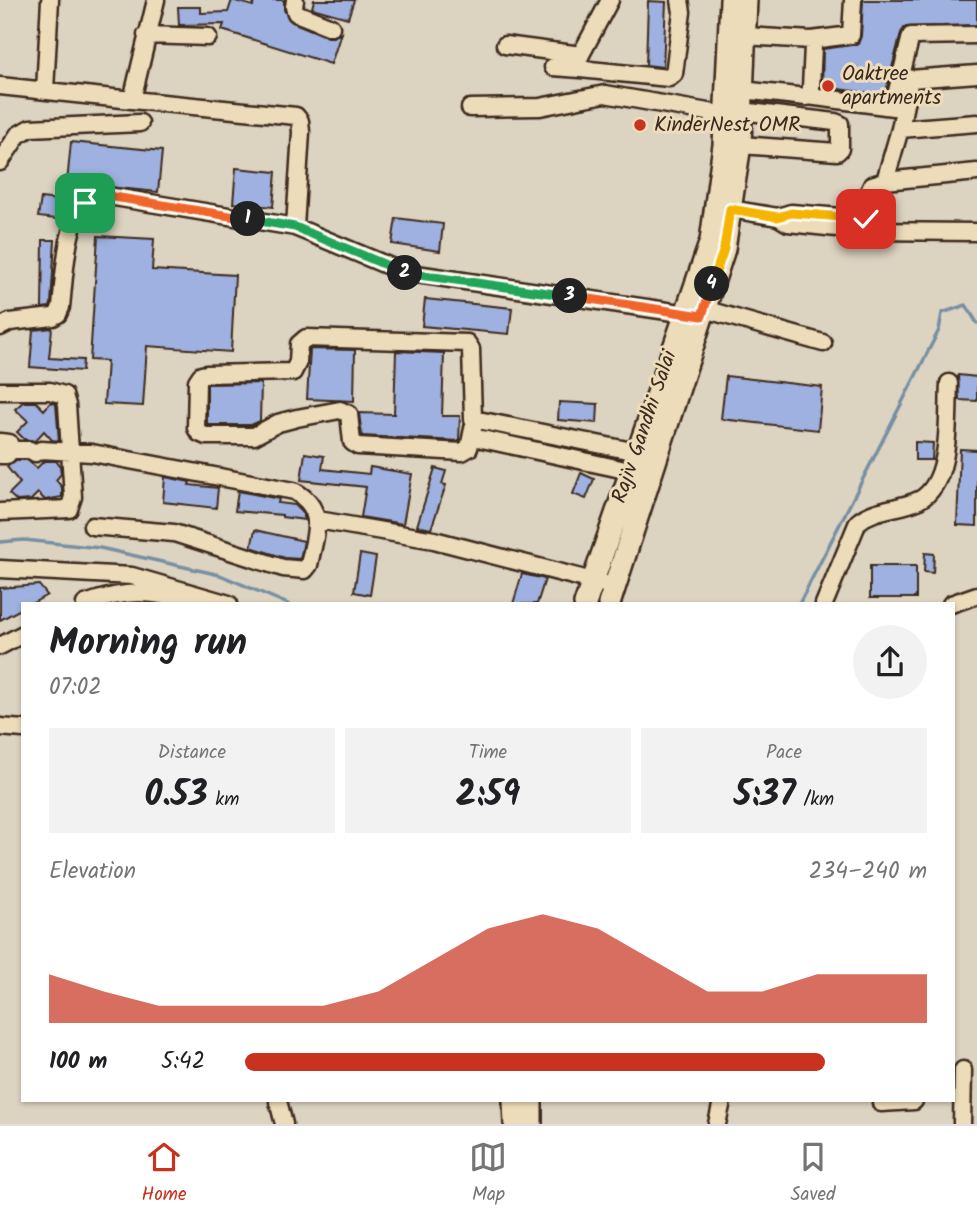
<!DOCTYPE html>
<meta charset="utf-8">
<style>
:root{--surface:#fff;--page:#f2f2f2;--text:#202124;--muted:#757577;--line:#e0e0e0;--accent:#c8321e}
body{margin:0;font-family:Kalam,sans-serif;background:var(--page);color:var(--text);height:100vh;display:flex;flex-direction:column;font-size:26px;white-space:nowrap}
*{box-sizing:border-box;margin:0}
p{font-size:23px;color:var(--muted)}
.icon{flex:none;width:38px;height:38px;fill:none;stroke:currentColor;stroke-width:2;stroke-linecap:round;stroke-linejoin:round}
.map{position:relative;flex:1;overflow:hidden}
.drawer{position:absolute;left:21px;top:602px;width:934px;height:500px;display:flex;flex-direction:column;background:var(--surface);border-radius:0px;box-shadow:0 2px 5px #0004}
.drawer>*{flex:none}
.pin{position:absolute;display:grid;place-items:center;width:60px;height:60px;color:#fff;margin:-30px;border-radius:14px;box-shadow:0 4px 10px #0006}
.km{position:absolute;width:35px;height:35px;margin:-18px;border-radius:50%;background:#222;color:#fff;font-size:19px;line-height:35px;text-align:center}
.round{display:grid;place-items:center;flex:none;width:74px;height:74px;border-radius:37px;background:var(--page)}
.overview{display:flex;align-items:center;justify-content:space-between;height:119px;padding:0 28px}
h1{font-size:38px;font-weight:800;line-height:52px}
.figures{display:grid;grid-template-columns:repeat(3,1fr);gap:10px;height:119px;padding:7px 28px}
.figures div{display:grid;align-content:center;border-radius:0px;background:var(--page);text-align:center}
.figures b{font-size:35px;font-weight:800}
.figures small{font-size:19px;font-weight:400}
.figures p{font-size:19px}
.chart{height:196px;padding:14px 28px}
.chart p{display:flex;justify-content:space-between}
.chart svg{width:100%;height:126px;margin-top:7px;fill:var(--accent);opacity:.7}
ul{padding:0 28px;list-style:none;font-size:23px}
li{display:grid;grid-template-columns:112px 84px 1fr;align-items:center;height:52px}
li i{height:18px;border-radius:9px;background:var(--accent)}
.tabs{display:flex;justify-content:space-around;align-items:center;height:98px;border-top:2px solid var(--line);background:var(--surface);font-size:19px;color:var(--muted)}
.tabs a{display:grid;justify-items:center;gap:4px}
.tabs .on{color:var(--accent)}
.map>svg:first-child{display:block}
</style>
<div class="map">
<svg width="977" height="1124" viewBox="0 0 977 1124">
<rect width="100%" height="100%" fill="#ddd3c1"/>
<filter id="ink" filterUnits="userSpaceOnUse"><feTurbulence type="fractalNoise" baseFrequency=".0143" numOctaves="2"/><feDisplacementMap in="SourceGraphic" scale="14" xChannelSelector="R" yChannelSelector="G"/><feConvolveMatrix kernelMatrix="1 2 1 2 8 2 1 2 1" color-interpolation-filters="sRGB"/></filter>
<g filter="url(#ink)">
<g fill="none" stroke-linecap="round" stroke-linejoin="round">
<path stroke="#7690a3" stroke-width="3.5" d="M0 542 24 540 100 548 220 575 288 604
M799 604 939 330 942 313 966 305 977 323"/>
</g>
<path fill="#9fb1e0" stroke="#3b2a1e" stroke-width="2" d="M232 0 253 6 254 0H284V10L292 22 328 37H333L341 33 331 64 222 30 224 24 179 25 178 7H201V13L228 12Z
M314 0H354L348 18 312 8Z
M863 0H977V25L905 27 901 33 885 95 822 87 823 49 858 44 861 36Z
M648 1 666 2 663 67 646 65Z
M71 142 162 151 158 192 67 183Z
M236 168 276 172 273 207 233 203Z
M41 198 73 202 64 220 38 217Z
M396 218 443 224 440 251 392 244Z
M98 236 154 239 152 270 235 275 231 352 147 346 143 406 104 404 107 361 90 360Z
M43 240H55L51 304 50 307 42 308Z
M425 299 512 308 509 334 422 326Z
M52 328 49 358 83 360 82 371 30 367 33 330Z
M310 349 355 350 354 401 307 399Z
M396 351 444 353 442 416H460L459 441 362 436 359 413 394 414Z
M958 375 977 377V401L959 400Z
M726 376 822 387 818 430 721 419Z
M261 383 260 421 251 425H207V384Z
M23 402H36L44 410 51 402 56 404 59 441 52 440 44 431 35 441 24 439 17 432 28 421 15 409Z
M559 402 598 404 597 423 558 420Z
M915 442 933 443 932 460H915Z
M960 449 977 450V526L957 525Z
M305 453 324 456 322 469 369 474 370 467 412 474 403 524 361 517 366 487 301 480Z
M16 460H27L37 468 44 461H56L60 466 61 474 56 480 62 487V497L45 500 38 493 31 500 17 501 9 494 20 483 7 467Z
M435 468 446 471 442 484 446 485 431 529 417 526Z
M581 473 594 479 586 499 573 494Z
M165 477 190 482 189 485 218 488 216 508 163 502Z
M238 491 279 499 278 503 295 505 302 512 305 520 282 517V515L235 511Z
M255 530 304 541 300 559 285 558 251 547Z
M925 553 934 554 933 573 924 572Z
M360 554 376 557 370 595 354 592Z
M870 566H916V598H870Z
M522 574 545 579 537 604H513Z
M39 585 47 595 31 604H23V608L0 620V588Z"/>
<g fill="none" stroke-linecap="round" stroke-linejoin="round">
<defs>
<path id="minor" d="M156 0 132 100 296 116 300 121 301 132 295 227
M295 0 294 7 296 13 331 27
M610 0 578 60 580 69 669 78 674 74 682 12 680 0
M146 35 208 37
M811 40 851 35 853 0
M505 45 581 55
M553 67 580 69
M0 86 132 100
M45 90 50 0
M742 90 806 97 810 93 811 88 813 46 811 40 745 36
M808 96 893 107 911 36 977 35
M470 108 540 107 605 94 725 115
M900 129 910 79 977 74
M740 145 837 152 840 149V124L835 122 741 111
M0 162 18 135 30 128 140 123
M885 181 900 129 977 123
M730 209 778 217 788 223 866 231 977 232
M778 217 791 213 866 219
M866 231 867 196 872 185 885 181 977 172
M704 309 823 343
M0 327 10 322 53 317 58 314 61 307C64 282 66 216 87 202 93 197 100 197 108 196L295 227 403 272 694 315
M0 391H50L64 395 67 405 73 497 69 509 0 512
M475 419 469 448 462 452 358 446 352 442 349 414 340 410 297 418 278 423 254 436H206L199 433 196 428 197 381 201 375 206 374 293 372 298 362 299 344 306 338 467 343 471 349 473 419 647 454
M482 439 630 471
M0 442 9 443 11 450
M0 455H7L11 450H30L35 453 41 450 92 453 294 491C327 509 315 535 309 565L305 570 283 568 174 533 92 526
M318 520 434 540 616 587
M0 569 132 576 229 604
M85 604C123 590 155 589 192 604
M824 604 858 522C876 507 899 510 919 500 953 482 947 416 949 383
M951 604 977 595
M0 646 23 634
M0 727 23 729
M278 1101 284 1124
M881 1103 914 1101
M717 1124 722 1101
M962 1124 963 1070"/>
<path id="major" d="M585 604 711 241 724 145 731 0
M609 604 724 249 740 145 746 0
M514 1101 515 1124
M531 1101V1124"/>
</defs>
<use href="#minor" stroke="#3b2a1e" stroke-width="21"/>
<use href="#major" stroke="#3b2a1e" stroke-width="26"/>
<use href="#minor" stroke="#eddcb9" stroke-width="16"/>
<use href="#major" stroke="#eddcb9" stroke-width="21"/>
</g>
</g>
<g fill="none" stroke-linecap="round" stroke-linejoin="round" filter="url(#ink)">
<defs>
<path id="split-1" d="M85 203 96 197 108 196 248 219"/>
<path id="split-2" d="M248 219 295 227 405 273"/>
<path id="split-3" d="M405 273 570 296"/>
<path id="split-4" d="M570 296 702 316 712 284"/>
<path id="split-5" d="M712 284 724 249 730 209 778 217 791 213 818 215"/>
<path id="split-6" d="M818 215 866 219"/>
</defs>
<use href="#split-1" stroke="#fff" stroke-width="14"/>
<use href="#split-2" stroke="#fff" stroke-width="14"/>
<use href="#split-3" stroke="#fff" stroke-width="14"/>
<use href="#split-4" stroke="#fff" stroke-width="14"/>
<use href="#split-5" stroke="#fff" stroke-width="14"/>
<use href="#split-6" stroke="#fff" stroke-width="14"/>
<use href="#split-1" stroke="#f0652b" stroke-width="9"/>
<use href="#split-2" stroke="#22a559" stroke-width="9"/>
<use href="#split-3" stroke="#22a559" stroke-width="9"/>
<use href="#split-4" stroke="#f0652b" stroke-width="9"/>
<use href="#split-5" stroke="#f5b400" stroke-width="9"/>
<use href="#split-6" stroke="#f5b400" stroke-width="9"/>
</g>
<g fill="#c8321e" stroke="#eddcb9" stroke-width="2.5">
<circle cx="828" cy="86" r="7"/>
<circle cx="640" cy="125" r="7"/>
</g>
<g text-anchor="middle" dominant-baseline="central" stroke-width="6" stroke-linejoin="round" paint-order="stroke">
<g font-size="21" fill="#3b2a1e" stroke="#eddcb9" text-anchor="start">
<text x="842" y="74">Oaktree<tspan x="842" dy="24">apartments</tspan></text>
<text x="654" y="125">KinderNest OMR</text>
</g>
<g font-size="21" fill="#3b2a1e" stroke="#eddcb9">
<text transform="translate(645 427) rotate(-71)">Rajiv Gandhi Salai</text>
</g>
</g>
</svg>
<div class="pin" style="left:85px;top:203px;background:#1e9e55"><svg class="icon" aria-label="arrive" viewBox="0 0 24 24"><path d="M6 21V4h12l-3 4 3 4H6"/></svg></div>
<div class="pin" style="left:866px;top:219px;background:#d93025"><svg class="icon" aria-label="check" viewBox="0 0 24 24"><path d="M5 12l5 5 9-10"/></svg></div>
<b class="km" style="left:248px;top:219px">1</b>
<b class="km" style="left:405px;top:273px">2</b>
<b class="km" style="left:570px;top:296px">3</b>
<b class="km" style="left:712px;top:284px">4</b>
<section class="drawer">
<div class="overview"><div><h1>Morning run</h1><p>07:02</p></div><a class="round"><svg class="icon" aria-label="share" viewBox="0 0 24 24"><path d="M12 15V3M7 8l5-5 5 5M5 13v7h14v-7"/></svg></a></div>
<div class="figures">
<div><p>Distance</p><b>0.53<small> km</small></b></div>
<div><p>Time</p><b>2:59</b></div>
<div><p>Pace</p><b>5:37<small> /km</small></b></div>
</div>
<div class="chart"><p><span>Elevation</span>234–240 m</p>
<svg viewBox="0 0 160 44" preserveAspectRatio="none"><path d="M0 44V27L10 33L20 38L30 38L40 38L50 38L60 33L70 22L80 11L90 6L100 11L110 22L120 33L130 33L140 27L150 27L160 27V44z"/></svg>
</div>
<ul>
<li><b>100 m</b>5:42<i style="width:85%"></i></li>
</ul>
</section>
</div>
<nav class="tabs">
<a class="on"><svg class="icon" aria-label="home" viewBox="0 0 24 24"><path d="M3 11l9-7 9 7M6 9v11h12V9"/></svg>Home</a>
<a><svg class="icon" aria-label="map" viewBox="0 0 24 24"><path d="M3 6l6-2 6 2 6-2v14l-6 2-6-2-6 2zM9 4v14M15 6v14"/></svg>Map</a>
<a><svg class="icon" aria-label="saved" viewBox="0 0 24 24"><path d="M7 4h10v16l-5-4-5 4z"/></svg>Saved</a>
</nav>
